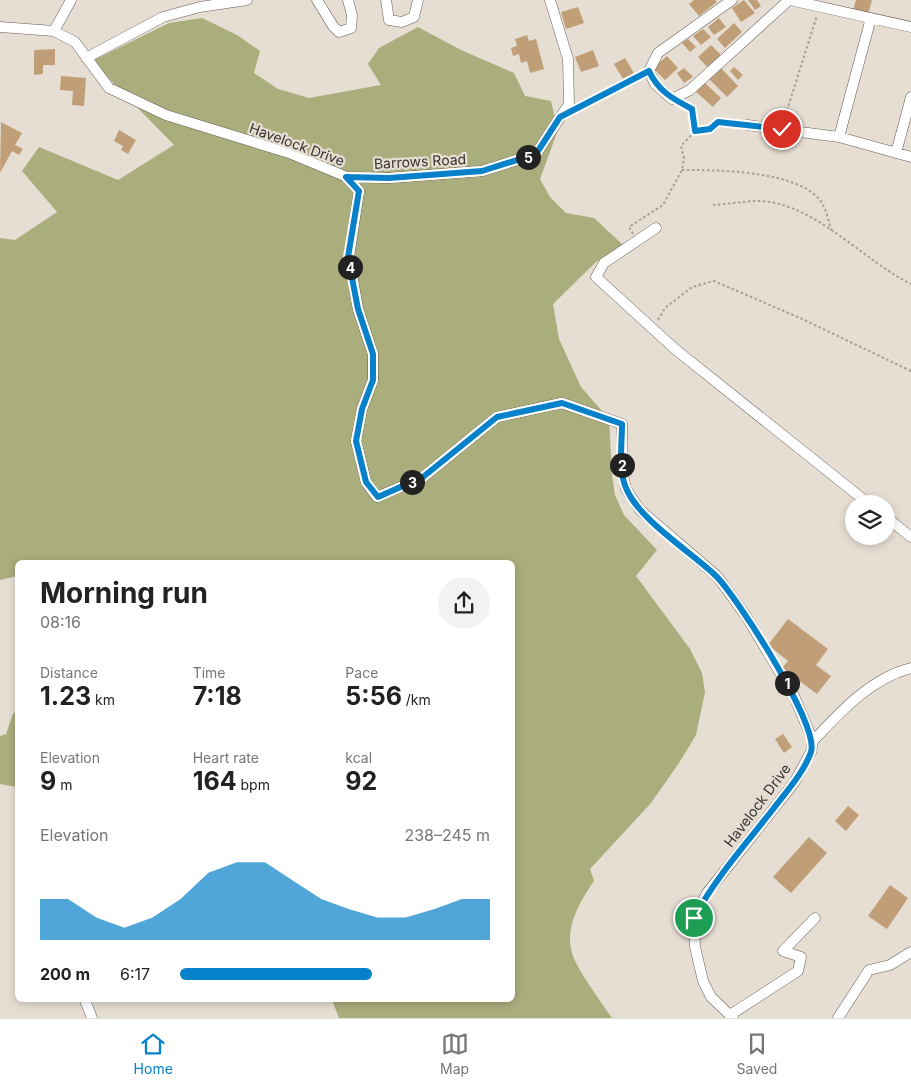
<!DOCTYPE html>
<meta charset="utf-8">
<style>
:root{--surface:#fff;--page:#f2f2f2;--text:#222;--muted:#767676;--line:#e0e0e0;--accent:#0781ca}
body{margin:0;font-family:Inter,sans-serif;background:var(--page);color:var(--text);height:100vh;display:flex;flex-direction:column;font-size:19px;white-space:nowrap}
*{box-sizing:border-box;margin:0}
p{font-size:16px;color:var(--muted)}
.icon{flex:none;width:28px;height:28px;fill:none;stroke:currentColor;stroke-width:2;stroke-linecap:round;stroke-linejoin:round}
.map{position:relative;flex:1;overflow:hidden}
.details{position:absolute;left:15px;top:560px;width:500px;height:442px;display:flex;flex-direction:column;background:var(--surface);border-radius:8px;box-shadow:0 2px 8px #0003}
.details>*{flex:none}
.fabs{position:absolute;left:845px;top:495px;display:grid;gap:10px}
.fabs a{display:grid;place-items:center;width:50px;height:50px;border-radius:50%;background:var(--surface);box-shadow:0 2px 8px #0003;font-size:25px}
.pin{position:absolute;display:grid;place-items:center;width:42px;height:42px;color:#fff;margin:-21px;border:2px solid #fff;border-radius:50%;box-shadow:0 1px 5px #0007}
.km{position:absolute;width:25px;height:25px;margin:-12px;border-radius:50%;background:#222;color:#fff;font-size:14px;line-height:25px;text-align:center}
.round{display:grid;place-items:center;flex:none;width:52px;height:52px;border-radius:26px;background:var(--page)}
.headline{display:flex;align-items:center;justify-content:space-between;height:85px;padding:0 25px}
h1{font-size:28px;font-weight:700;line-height:38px}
.stats{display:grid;grid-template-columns:repeat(3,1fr);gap:8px;height:85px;padding:5px 25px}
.stats div{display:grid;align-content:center}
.stats b{font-size:25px;font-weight:700}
.stats small{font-size:14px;font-weight:400}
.stats p{font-size:14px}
.chart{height:140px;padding:10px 25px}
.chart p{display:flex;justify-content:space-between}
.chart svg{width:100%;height:90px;margin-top:5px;fill:var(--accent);opacity:.7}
ul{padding:0 25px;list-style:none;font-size:16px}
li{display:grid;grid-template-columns:80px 60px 1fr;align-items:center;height:38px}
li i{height:12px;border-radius:6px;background:var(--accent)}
.menu{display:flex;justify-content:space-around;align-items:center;height:70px;border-top:1px solid var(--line);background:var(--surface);font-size:14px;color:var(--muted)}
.menu a{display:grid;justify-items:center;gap:2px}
.menu .active{color:var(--accent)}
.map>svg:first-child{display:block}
</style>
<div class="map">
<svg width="911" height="1018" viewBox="0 0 911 1018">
<rect width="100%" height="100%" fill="#e6ddd3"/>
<path fill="#aaad7c" d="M202 18 237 35 260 51 254 73 278 89 309 98 381 85 368 64 379 48 418 27 461 50 514 73 525 96 551 101 558 130 540 179 550 197 566 213 594 218 624 246 596 262 553 304 559 339 581 387 609 419 612 475 615 495 624 515 657 550 636 576 690 649 702 673 705 692 696 735 679 763 651 803 590 869 594 881C580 901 563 930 573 956 579 972 601 1002 612 1018H339L332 1000H512V562H18L17 576 0 580V238L15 240 57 212 22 171 39 147 118 180 174 145 92 61 169 23Z
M17 710V787L0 784V736L6 734 13 714Z"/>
<path fill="#c09f78" d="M694 0H715L717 2 699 16 689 4Z
M744 0 755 13 741 22 732 8Z
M748 0H757L761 6 755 10Z
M856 0H872L868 14 853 10Z
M578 7 584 23 566 29 561 12Z
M719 18 726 27 714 35 708 27Z
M734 23 742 32 725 48 717 39Z
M703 29 711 37 701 45 693 36Z
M527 35 529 41 536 39 544 69 530 73 527 61 521 63 519 54 513 56 511 48 517 46 515 39Z
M688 39 696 47 690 52 682 43Z
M711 45 721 55 707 67 698 57Z
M55 49V65H43V74L34 75V50Z
M593 50 599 66 581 72 575 57Z
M667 56 678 68 665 80 653 68Z
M625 58 634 73 623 79 614 64Z
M734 67 743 75 738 80 730 71Z
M684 68 693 77 684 83 677 73Z
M721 68 738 86 727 97 709 79Z
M61 76 86 78 84 106 72 105 73 91 60 90Z
M704 82 721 98 713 107 695 91Z
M1 122 22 133 15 145 23 149 19 155 12 151 0 173Z
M119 130 136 140 128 154 121 150 123 146 114 141Z
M788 619 828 649 816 665 831 676 817 694 782 668 788 661 768 645Z
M783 734 792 747 784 753 775 739Z
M848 806 859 815 846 831 835 821Z
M809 837 827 853 791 893 773 877Z
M890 885 908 898 887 929 868 916Z"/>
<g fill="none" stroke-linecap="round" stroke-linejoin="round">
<defs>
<path id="minor" d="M317 0 333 26 339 32 351 28 352 15 348 0
M386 0 389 20 402 22 414 17 418 0
M732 0 658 53 649 71 655 84 672 99 690 90 789 0
M790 0 911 27
M0 27 54 31 75 42 109 88 166 115 289 153 347 177 359 191 349 257 358 309 373 354V380L362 409 356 441 366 482 377 497 423 477 497 417 562 403 622 424 623 474 626 489 640 510 717 576 746 616 794 696 813 741 811 752 794 783 707 893 694 918 695 947 703 981 711 997 733 1018
M54 31 71 0
M86 58 163 17 200 7 247 0
M747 125 839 137 911 157
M839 137 871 18
M896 153 911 97
M347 177 389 178 482 171 536 154 569 104 568 59 550 0
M656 228 604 263 596 277 675 349 869 504
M886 517 911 537
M813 741C840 712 871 678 911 668
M85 1000 92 1018
M730 1015 798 971 801 957 783 951 815 918
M838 1018 869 970 890 965 911 952"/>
</defs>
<use href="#minor" stroke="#665e56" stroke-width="11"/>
<path stroke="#a59f97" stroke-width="2" stroke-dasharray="2.5 2.5" stroke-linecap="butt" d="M682 104 692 109 695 131 710 129 718 122 737 124
M578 108 640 76
M784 120 817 15
M682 170C716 170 805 170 823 205 827 212 829 222 831 230
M713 205C733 204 756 198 775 203 825 214 866 262 911 284
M633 234 629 227 663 205 682 170 684 158 681 146 695 131
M658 320 665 308 692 287 714 281 800 318 911 371"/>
<use href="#minor" stroke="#fff" stroke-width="10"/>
</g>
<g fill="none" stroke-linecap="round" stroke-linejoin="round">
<defs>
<path id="route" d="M694 918C715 878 746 844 774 808 787 791 804 772 811 752 820 726 736 595 715 575 690 551 639 520 626 488 618 470 622 444 622 424L562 403 497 417 423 477 378 497 366 482 356 441 362 409 373 380V354L358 309 348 257 359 191 346 177 389 178 482 171 536 154 560 117 649 71C658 91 673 99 692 109L695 131 710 129 718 122 782 129"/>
</defs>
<use href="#route" stroke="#fff" stroke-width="10"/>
<use href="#route" stroke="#0781ca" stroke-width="6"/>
</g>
<g text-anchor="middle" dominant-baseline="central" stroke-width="4.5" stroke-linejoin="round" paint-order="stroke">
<g font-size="14" fill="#383531" stroke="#e6ddd3">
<text transform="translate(297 144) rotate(20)">Havelock Drive</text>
<text transform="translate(420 161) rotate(-3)">Barrows Road</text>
<text transform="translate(757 805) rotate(-53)">Havelock Drive</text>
</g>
</g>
</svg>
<div class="fabs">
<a><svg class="icon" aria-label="layers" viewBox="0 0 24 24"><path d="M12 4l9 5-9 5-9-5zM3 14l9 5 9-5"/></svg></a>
</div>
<div class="pin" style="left:694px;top:918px;background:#1e9e55"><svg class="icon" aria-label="arrive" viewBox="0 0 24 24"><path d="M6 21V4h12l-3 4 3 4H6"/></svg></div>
<div class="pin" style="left:782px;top:129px;background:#d93025"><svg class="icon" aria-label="check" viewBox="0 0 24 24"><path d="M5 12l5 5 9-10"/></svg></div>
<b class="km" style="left:787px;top:683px">1</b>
<b class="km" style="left:622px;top:465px">2</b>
<b class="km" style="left:412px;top:482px">3</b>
<b class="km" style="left:350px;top:267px">4</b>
<b class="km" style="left:528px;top:157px">5</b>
<section class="details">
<div class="headline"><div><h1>Morning run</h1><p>08:16</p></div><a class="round"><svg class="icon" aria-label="share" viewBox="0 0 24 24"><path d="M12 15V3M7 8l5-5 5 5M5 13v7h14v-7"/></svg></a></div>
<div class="stats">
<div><p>Distance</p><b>1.23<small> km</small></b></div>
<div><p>Time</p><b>7:18</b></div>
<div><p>Pace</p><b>5:56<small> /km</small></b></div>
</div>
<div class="stats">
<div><p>Elevation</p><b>9<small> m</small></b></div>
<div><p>Heart rate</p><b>164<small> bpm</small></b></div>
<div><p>kcal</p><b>92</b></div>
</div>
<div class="chart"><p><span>Elevation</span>238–245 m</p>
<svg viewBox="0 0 160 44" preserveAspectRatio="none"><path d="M0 44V24L10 24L20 33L30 38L40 33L50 24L60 11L70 6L80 6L90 15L100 24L110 29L120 33L130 33L140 29L150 24L160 24V44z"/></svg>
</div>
<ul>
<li><b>200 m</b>6:17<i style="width:62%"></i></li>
</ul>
</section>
</div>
<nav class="menu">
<a class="active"><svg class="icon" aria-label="home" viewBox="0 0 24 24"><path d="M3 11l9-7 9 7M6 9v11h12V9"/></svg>Home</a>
<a><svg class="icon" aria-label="map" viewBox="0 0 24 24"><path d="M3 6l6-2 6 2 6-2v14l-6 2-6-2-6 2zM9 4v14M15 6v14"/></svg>Map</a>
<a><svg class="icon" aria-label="saved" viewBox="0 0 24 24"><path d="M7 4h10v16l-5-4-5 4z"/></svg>Saved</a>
</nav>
